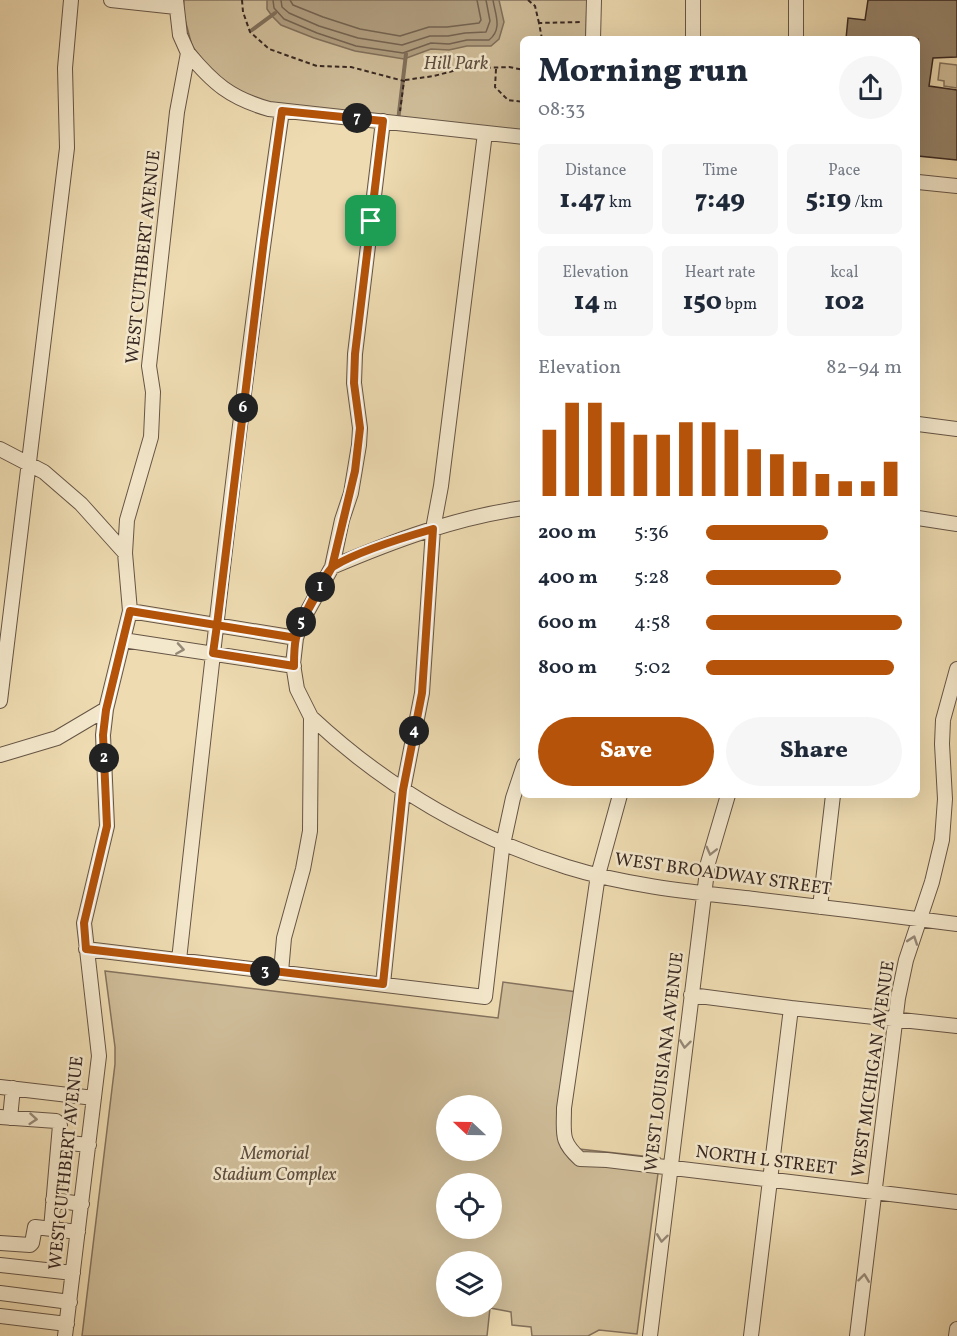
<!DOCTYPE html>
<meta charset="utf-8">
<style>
:root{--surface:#fff;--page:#f6f6f7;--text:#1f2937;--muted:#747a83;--accent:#b45309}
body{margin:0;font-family:Vollkorn,serif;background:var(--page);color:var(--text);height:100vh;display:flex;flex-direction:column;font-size:22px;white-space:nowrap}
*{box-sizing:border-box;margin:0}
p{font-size:20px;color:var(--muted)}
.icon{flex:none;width:33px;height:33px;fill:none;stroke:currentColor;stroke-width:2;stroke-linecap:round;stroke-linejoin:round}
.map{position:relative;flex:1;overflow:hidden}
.sheet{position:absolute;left:520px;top:36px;width:400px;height:762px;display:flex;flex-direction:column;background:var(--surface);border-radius:9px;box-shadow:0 6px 24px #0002}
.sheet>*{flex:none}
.needle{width:39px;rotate:292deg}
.tools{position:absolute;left:436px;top:1095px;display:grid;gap:12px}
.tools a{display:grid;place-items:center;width:66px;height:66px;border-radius:50%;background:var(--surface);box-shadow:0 6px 24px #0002;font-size:30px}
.pin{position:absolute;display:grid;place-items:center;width:51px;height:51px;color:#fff;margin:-26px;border-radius:12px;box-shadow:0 3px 9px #0006}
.km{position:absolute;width:30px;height:30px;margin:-15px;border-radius:50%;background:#222;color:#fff;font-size:16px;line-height:30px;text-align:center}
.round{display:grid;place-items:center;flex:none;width:63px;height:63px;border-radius:32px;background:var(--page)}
.headline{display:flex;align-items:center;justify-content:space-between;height:102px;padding:0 18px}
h1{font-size:33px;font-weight:800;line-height:45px}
.stats{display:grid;grid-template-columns:repeat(3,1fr);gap:9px;height:102px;padding:6px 18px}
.stats div{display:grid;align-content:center;border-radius:9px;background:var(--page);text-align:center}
.stats b{font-size:26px;font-weight:800}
.stats small{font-size:16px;font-weight:400}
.stats p{font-size:16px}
.chart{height:168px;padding:12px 18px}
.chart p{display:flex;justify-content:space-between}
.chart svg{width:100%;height:108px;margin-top:6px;stroke:var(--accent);stroke-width:6}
.primary-button{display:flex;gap:12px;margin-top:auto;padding:12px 18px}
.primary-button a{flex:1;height:69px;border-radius:36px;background:var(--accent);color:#fff;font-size:24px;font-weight:800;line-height:69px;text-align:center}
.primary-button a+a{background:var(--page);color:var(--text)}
ul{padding:0 18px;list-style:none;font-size:20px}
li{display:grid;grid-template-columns:96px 72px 1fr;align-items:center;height:45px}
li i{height:15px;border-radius:8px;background:var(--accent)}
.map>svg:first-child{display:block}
</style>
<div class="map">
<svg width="957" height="1336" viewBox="0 0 957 1336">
<rect width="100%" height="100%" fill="#eedbb1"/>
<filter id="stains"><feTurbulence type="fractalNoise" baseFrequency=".00333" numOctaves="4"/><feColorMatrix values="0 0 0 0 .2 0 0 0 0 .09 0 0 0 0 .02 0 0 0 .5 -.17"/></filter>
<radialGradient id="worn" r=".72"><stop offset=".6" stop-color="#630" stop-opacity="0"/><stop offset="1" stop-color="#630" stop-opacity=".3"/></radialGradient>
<path fill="#cfbd99" stroke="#84725e" stroke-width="1.5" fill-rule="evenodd" d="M184 0H587L586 39H524L523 137 257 101 216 77 192 46 183 12Z
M940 63 957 65V88L944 86V81L938 80Z
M105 971 498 1018 503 982 577 992 561 1147 660 1158 637 1334 599 1330 588 1336H532L531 1327 512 1325 511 1312 490 1308 487 1336H82L115 1064V1047ZM447 1106H492V1150H447ZM447 1184H492V1228H447ZM447 1262H492V1306H447Z"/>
<path fill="#b09e80" stroke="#806f5a" stroke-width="1.5" d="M267 0H499L504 22 499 39 491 46H467L449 50 431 49 404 59 355 51 314 38 281 25 272 16 267 9Z"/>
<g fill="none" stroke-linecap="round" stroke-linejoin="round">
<path stroke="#746351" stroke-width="1.5" d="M273 0 274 8 284 19 317 33 356 46 403 53 431 43 449 44 467 40H489C503 29 495 14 493 0
M281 0 282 7 289 13 319 26 358 38 402 45 430 36H448L465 33 486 32 490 21 486 0
M290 0 293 5 323 17 360 29 400 36 429 27H447L479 23 481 20 477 0"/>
<path stroke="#806f5a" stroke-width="4" d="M252 30 275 13
M398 121 406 54"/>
</g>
<path fill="#97856c" stroke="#382822" stroke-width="1.5" d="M868 0H957V57L933 58 929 86 957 90V160L918 156V39H846L848 18 865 20Z"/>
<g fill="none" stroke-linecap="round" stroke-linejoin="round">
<defs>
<path id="minor" d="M111 0 176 7
M693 0V39
M593 39 594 0
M796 39V0
M188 53C213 83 230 98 269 109L524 137
M918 182 957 186
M918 424 957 429
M0 449 44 472 81 504 125 553
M918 518 957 524
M332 567C393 541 457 517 524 508
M130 611 296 638
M123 640 294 666
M0 701 67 148 65 68 71 0
M311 717C385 786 471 837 567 867 628 886 691 892 754 899 822 907 889 915 957 924
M0 755 57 738 106 709
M620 795 598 875 564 1108C564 1134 560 1141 580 1159L607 1160 957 1202
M820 907 833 795
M86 949 485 997 502 849 513 798 524 765
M179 960C210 677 241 393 282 111
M281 972 284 938 303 869 310 831 311 717 297 689 293 664 296 638 302 621 332 567 342 520 351 493 359 445 360 428 354 383 355 354 383 121
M383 984 403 790 422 693 433 529 441 486 485 133
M691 995 791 1008 751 1336
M791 1008 957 1026
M0 1087 94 1098
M0 1117 56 1121 60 1125 51 1229
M10 1118 13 1088
M59 1142 89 1145
M53 1200 82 1204
M0 1243 30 1245 32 1243 35 1227 78 1232
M0 1265 73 1273
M0 1293 70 1302
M0 1316 67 1324
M65 1336 99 1056 84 923 107 826 103 735 106 709 130 611 125 553 127 520 151 437 153 392 149 366 177 112 188 53 180 35 176 0
M650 1336 708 863 728 795
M857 1336 898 998 906 960 932 882 942 840 945 799 942 744 943 720 957 669
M956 1336 957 1329"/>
</defs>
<use href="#minor" stroke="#665546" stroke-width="16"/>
<path stroke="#382822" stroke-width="2" stroke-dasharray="4.5 3" stroke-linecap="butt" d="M242 0 243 12 250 32 269 49 317 66 351 67 404 81 400 111
M528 0 535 6 539 23
M542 39 539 23 582 22
M496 69 495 87 508 100 524 102
M405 80 434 76 460 69 509 67 524 70"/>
<use href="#minor" stroke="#f4e8cc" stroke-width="14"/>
</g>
<defs><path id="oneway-chevron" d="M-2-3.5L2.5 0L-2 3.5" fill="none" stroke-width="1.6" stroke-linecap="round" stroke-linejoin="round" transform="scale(1.5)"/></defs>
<g stroke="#968877">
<use href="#oneway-chevron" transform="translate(180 649) rotate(9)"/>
<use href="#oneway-chevron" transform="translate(711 851) rotate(104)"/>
<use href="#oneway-chevron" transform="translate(913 940) rotate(-71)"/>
<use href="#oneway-chevron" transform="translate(685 1044) rotate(97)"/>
<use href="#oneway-chevron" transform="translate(33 1119) rotate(5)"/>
<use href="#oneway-chevron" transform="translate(662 1238) rotate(97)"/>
<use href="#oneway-chevron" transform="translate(864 1278) rotate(-83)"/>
</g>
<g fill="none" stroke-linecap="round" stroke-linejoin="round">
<defs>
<path id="route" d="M371 221 355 354 354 383 360 428 355 471 332 567 302 621 296 638 130 611 106 710 103 735 107 826 84 923 86 949 383 984 403 790 422 693 433 529C405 537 359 551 334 566 325 571 298 626 296 638 294 647 294 657 294 666L213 653 217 625 264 240 282 111 383 121 371 221"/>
</defs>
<use href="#route" stroke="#fff" stroke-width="12"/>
<use href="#route" stroke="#b45309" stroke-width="8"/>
</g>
<g text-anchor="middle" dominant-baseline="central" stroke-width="5" stroke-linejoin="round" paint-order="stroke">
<g font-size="18" font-style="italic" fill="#5e4d40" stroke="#f4e8cc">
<text x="456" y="64">Hill Park</text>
<text x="275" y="1154">Memorial<tspan x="275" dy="21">Stadium Complex</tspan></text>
</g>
<g font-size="18" fill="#382822" stroke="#f4e8cc">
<text transform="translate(144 257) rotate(-84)">WEST CUTHBERT AVENUE</text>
<text transform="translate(723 875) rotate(8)">WEST BROADWAY STREET</text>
<text transform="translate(665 1062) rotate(-83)">WEST LOUISIANA AVENUE</text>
<text transform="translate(874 1069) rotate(-82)">WEST MICHIGAN AVENUE</text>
<text transform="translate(766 1161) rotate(7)">NORTH L STREET</text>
<text transform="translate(67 1163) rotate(-84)">WEST CUTHBERT AVENUE</text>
</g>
</g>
<rect width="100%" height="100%" filter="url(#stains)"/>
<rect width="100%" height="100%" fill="url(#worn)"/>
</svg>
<div class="tools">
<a><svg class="needle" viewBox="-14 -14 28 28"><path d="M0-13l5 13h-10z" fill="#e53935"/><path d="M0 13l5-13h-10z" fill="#747a83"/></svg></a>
<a><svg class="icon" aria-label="locate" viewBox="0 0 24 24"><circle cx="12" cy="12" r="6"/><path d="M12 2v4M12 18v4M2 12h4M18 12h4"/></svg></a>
<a><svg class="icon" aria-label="layers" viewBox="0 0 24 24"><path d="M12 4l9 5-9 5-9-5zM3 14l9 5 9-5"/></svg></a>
</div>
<div class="pin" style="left:371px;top:221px;background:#1e9e55"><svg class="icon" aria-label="arrive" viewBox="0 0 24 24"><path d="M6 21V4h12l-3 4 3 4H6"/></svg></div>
<b class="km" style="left:320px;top:587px">1</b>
<b class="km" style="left:104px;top:758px">2</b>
<b class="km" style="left:265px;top:971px">3</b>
<b class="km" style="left:414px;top:731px">4</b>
<b class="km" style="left:301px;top:622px">5</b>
<b class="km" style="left:243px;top:408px">6</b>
<b class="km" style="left:357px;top:118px">7</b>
<section class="sheet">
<div class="headline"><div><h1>Morning run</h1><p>08:33</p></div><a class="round"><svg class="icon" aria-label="share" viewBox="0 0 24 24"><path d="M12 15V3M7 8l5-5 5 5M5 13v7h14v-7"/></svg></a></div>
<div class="stats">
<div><p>Distance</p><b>1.47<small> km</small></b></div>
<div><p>Time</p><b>7:49</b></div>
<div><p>Pace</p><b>5:19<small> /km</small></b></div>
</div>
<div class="stats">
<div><p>Elevation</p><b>14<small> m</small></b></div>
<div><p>Heart rate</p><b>150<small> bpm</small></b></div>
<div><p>kcal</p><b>102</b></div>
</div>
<div class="chart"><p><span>Elevation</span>82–94 m</p>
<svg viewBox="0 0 160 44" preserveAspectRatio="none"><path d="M5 44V17M15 44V6M25 44V6M35 44V14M45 44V19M55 44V19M65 44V14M75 44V14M85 44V17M95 44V25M105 44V27M115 44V30M125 44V35M135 44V38M145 44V38M155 44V30"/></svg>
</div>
<ul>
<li><b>200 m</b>5:36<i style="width:62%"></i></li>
<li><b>400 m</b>5:28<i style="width:69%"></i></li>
<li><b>600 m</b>4:58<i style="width:100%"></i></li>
<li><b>800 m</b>5:02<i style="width:96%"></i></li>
</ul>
<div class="primary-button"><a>Save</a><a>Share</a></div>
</section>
</div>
